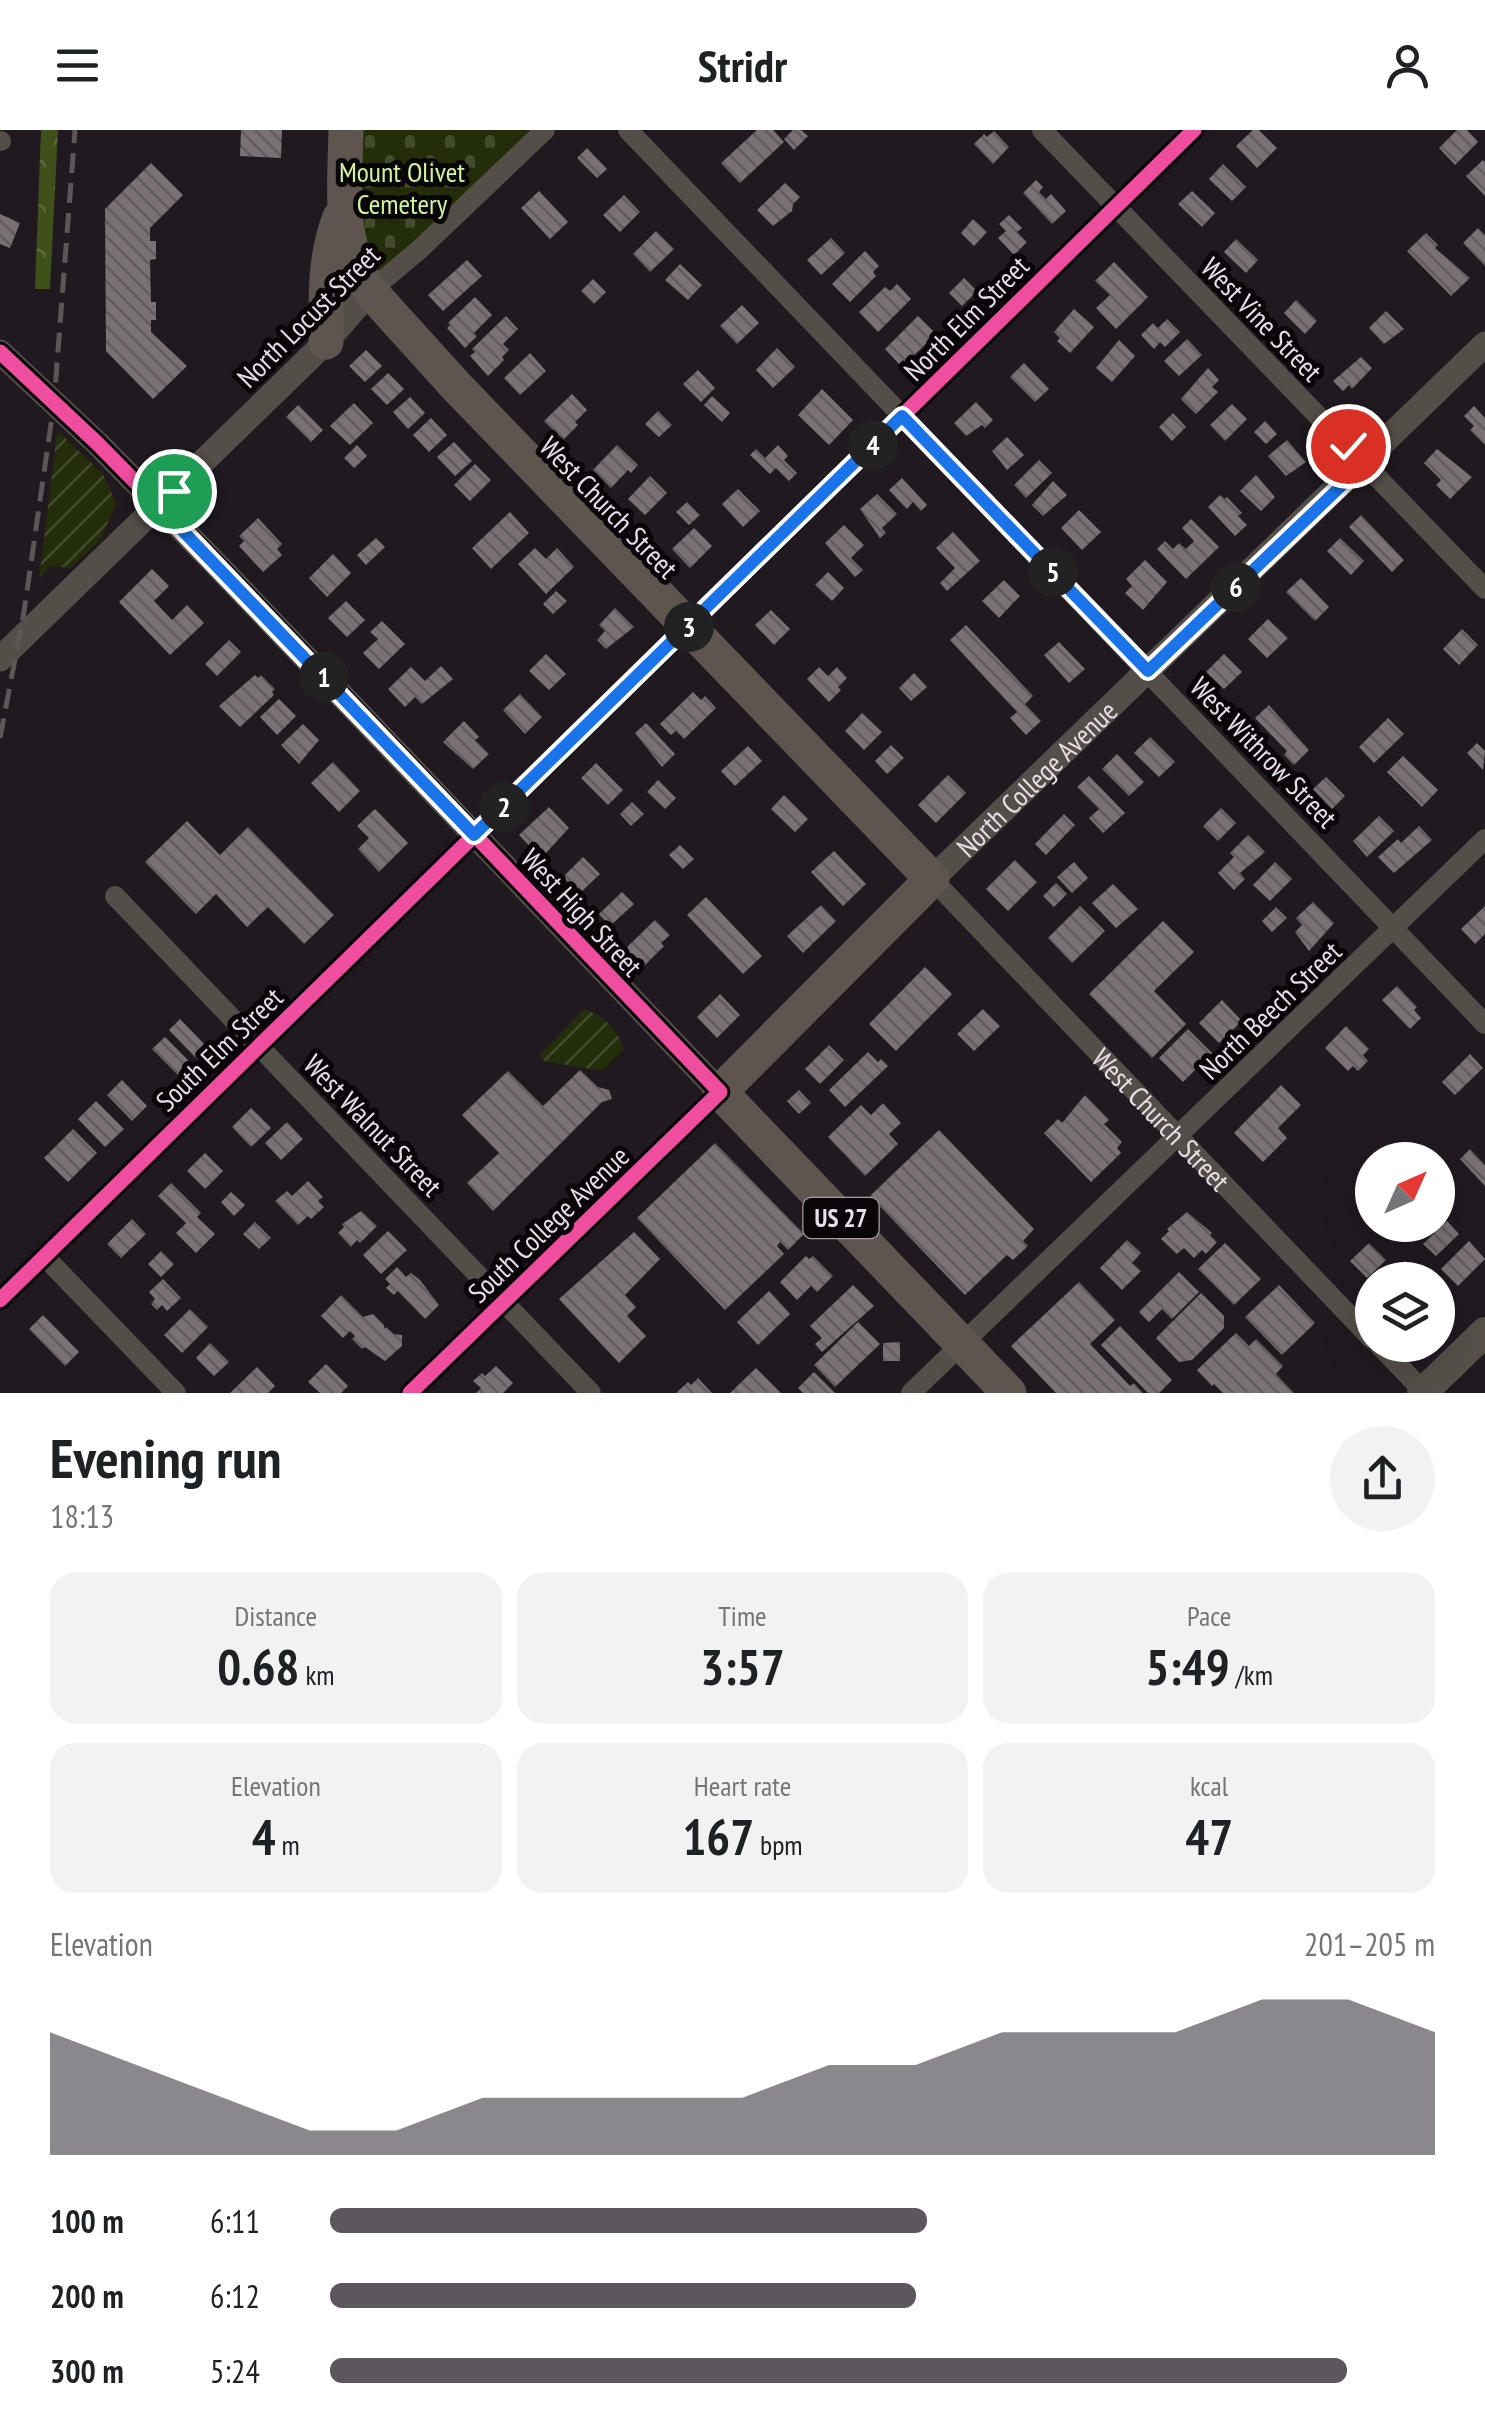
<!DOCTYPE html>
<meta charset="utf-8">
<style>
:root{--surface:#fff;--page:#f2f2f2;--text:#202124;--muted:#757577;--accent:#5b575d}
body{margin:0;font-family:"PT Sans Narrow",sans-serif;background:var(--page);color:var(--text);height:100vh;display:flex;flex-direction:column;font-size:38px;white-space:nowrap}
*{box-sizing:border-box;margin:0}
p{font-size:32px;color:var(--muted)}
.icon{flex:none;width:55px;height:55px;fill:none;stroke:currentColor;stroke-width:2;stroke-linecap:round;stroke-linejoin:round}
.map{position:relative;height:1263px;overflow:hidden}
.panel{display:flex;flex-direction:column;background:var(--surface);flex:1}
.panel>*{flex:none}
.needle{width:65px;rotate:45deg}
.controls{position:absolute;left:1355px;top:1012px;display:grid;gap:20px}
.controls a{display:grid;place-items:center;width:100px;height:100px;border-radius:50%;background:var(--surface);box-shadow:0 10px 40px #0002;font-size:50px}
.pin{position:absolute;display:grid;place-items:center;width:85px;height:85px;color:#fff;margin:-42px;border:5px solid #fff;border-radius:50%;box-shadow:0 2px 10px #0007}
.km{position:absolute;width:50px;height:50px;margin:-25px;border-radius:50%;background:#222;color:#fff;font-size:28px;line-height:50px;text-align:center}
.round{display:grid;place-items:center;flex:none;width:105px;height:105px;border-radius:52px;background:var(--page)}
.overview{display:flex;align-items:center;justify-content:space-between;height:170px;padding:0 50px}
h1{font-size:55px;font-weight:800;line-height:75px}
.metrics{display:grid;grid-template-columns:repeat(3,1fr);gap:15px;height:170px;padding:10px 50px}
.metrics div{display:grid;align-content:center;border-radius:25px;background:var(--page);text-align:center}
.metrics b{font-size:50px;font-weight:800}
.metrics small{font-size:28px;font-weight:400}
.metrics p{font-size:28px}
.chart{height:280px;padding:20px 50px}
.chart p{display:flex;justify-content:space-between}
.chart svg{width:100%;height:180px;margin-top:10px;fill:var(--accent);opacity:.7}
ul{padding:0 50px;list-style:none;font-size:32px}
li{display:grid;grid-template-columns:160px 120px 1fr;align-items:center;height:75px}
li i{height:25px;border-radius:12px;background:var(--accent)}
header{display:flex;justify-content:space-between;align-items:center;height:130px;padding:0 50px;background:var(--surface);font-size:45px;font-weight:800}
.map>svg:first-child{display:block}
</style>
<header><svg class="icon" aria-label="menu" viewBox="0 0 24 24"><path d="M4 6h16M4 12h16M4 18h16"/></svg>Stridr<svg class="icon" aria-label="person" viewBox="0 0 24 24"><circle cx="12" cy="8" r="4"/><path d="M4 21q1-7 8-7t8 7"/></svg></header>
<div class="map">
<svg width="1485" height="1263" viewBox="0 0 1485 1263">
<defs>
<pattern id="forest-crowns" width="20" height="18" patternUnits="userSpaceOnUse" patternTransform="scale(2.5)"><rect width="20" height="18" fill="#3f501b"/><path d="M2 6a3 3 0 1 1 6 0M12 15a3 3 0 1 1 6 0" fill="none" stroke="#5b693c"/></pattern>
<pattern id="cemetery-stones" width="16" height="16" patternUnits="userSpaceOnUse" patternTransform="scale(2.5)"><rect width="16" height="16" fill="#232d09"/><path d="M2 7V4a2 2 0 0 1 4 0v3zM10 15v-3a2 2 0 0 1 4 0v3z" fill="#434b2d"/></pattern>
<pattern id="garden-furrows" width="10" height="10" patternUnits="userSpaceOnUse" patternTransform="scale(2.5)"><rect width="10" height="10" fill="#232d09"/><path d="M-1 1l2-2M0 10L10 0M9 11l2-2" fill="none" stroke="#434b2d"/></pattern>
<pattern id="building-back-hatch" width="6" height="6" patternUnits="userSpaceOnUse" patternTransform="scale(2.5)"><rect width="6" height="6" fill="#797173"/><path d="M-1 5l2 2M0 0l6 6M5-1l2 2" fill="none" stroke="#625c5f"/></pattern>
</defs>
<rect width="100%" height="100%" fill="#201a20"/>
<path fill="url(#forest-crowns)" d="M41 0H58L50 159H35Z"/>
<path fill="url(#cemetery-stones)" d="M346 0H545L370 161Z"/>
<path fill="url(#garden-furrows)" d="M60 303 103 344 116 373 101 409 70 438 51 436 39 449 57 304Z
M584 879C604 886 618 900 624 919L602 941 544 931 539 925Z"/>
<path fill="url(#building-back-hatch)" d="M241 0H282L281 28 240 26Z
M757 0H773L784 12 740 53 721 33Z
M793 0H801L808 6 794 20 784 9Z
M1253 0H1259L1277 18 1257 38 1236 16Z
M1457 0H1467L1478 12 1455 35 1439 18Z
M994 1 1009 17 993 34 974 14 984 4 987 7Z
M587 18 607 39 597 48 577 28Z
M1483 30 1485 32V66L1466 46Z
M151 33 183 65 150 98V111H156V129L150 130 151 172H156V190H151V202L187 236 153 269 106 221 105 79Z
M1223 34 1246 57 1232 71 1209 49Z
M1036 50 1043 57 1039 62 1046 69 1051 64 1066 81 1052 94 1023 63Z
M785 53 800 67 793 74 792 81 773 96 757 80Z
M539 61 568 92 550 109 521 78Z
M1192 61 1215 83 1202 97 1178 74Z
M624 65 640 82 620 102 603 85Z
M0 84 20 93 10 118 0 114Z
M1009 85 1022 98 1017 102 1027 112 1014 125 998 108 1006 101 999 94Z
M973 89 987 102 974 116 961 103Z
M1478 98 1485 105V136L1463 113Z
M656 101 674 119 650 142 633 124Z
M1426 103 1438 115 1435 118 1470 148 1451 166 1407 121Z
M831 108 845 123 821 145 807 130Z
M1236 109 1258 130 1246 143 1224 122Z
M865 121 879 136 873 142 876 146 850 172 832 154Z
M467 130 482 146 443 181 428 165Z
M1114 132 1148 167 1116 199 1096 178 1110 165 1095 151Z
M680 134 702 155 688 170 665 150Z
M964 148 977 161 962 176 949 163Z
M593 149 606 162 594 174 581 161Z
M897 154 911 169 878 202 859 182 885 157 890 161Z
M475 167 492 185 474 203 477 206 465 218 447 198 450 195 448 193Z
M1296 170 1317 191 1305 204 1284 183Z
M742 175 759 193 737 214 720 196Z
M1074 179 1094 197 1070 223 1057 211 1060 208 1054 202Z
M1386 181 1404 199 1384 214 1369 198Z
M506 186 518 199 503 214 509 220 502 227 504 230 488 246 470 226 475 222 472 219Z
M918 186 936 204 906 233 903 230 899 234 885 219Z
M1167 189 1180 202 1165 217 1160 212 1154 219 1141 205 1153 193 1158 198Z
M1187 209 1202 225 1179 246 1164 231Z
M1119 210 1135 226 1112 252 1096 238Z
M777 218 795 237 773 258 756 240Z
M366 220 382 236 365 252 349 236Z
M530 223 546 241 520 265 504 248Z
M1361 227 1372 238 1352 259 1349 255 1343 261 1333 251Z
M1024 233 1049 259 1035 272 1010 247Z
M1208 238 1219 250 1212 257 1218 262 1196 284 1181 269Z
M698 240 715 258 701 272 683 254Z
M388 243 404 259 387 275 371 259Z
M822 259 853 290 829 315 798 285Z
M572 264 587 280 575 292 578 295 563 310 544 291Z
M712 266 730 283 722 292 704 275Z
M410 267 425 283 408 299 393 282Z
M976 272 993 290 985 298 982 295 966 306 954 293Z
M354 273 373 293 350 315 330 296Z
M1232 274 1247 289 1225 311 1210 295Z
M298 275 323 300 311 312 286 287Z
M1474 276 1485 288V315L1470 300 1474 296 1464 286Z
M658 281 672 295 659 307 645 294Z
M1173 283 1186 297 1172 311 1159 297Z
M431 288 447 305 429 322 413 305Z
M1265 291 1277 304 1266 314 1254 302Z
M1007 307 1024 325 1007 340 992 321Z
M1287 310 1306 332 1286 346 1268 326Z
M454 312 472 331 455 346 437 327Z
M357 315 367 326 354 338 344 328Z
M617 315 638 335 631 343 628 340 611 358 593 340Z
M778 315 788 326 784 330 797 343 789 351 776 338 770 344 750 325 756 319 765 328Z
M1437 319 1472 347 1450 369 1436 355 1441 350 1424 333Z
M1039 330 1052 343 1026 368 1014 355Z
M475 334 491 350 470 371 454 355Z
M1256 345 1275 367 1261 381 1240 361Z
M650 346 667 363 645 385 628 369Z
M902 348 927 375 921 381 913 372 907 379 889 360Z
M1053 351 1067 365 1043 386 1032 375Z
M738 359 760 381 743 397 722 374Z
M877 364 897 384 882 398 886 403 880 408 860 379Z
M1220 365 1225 369 1227 367 1242 383 1238 386 1247 395 1235 406 1208 377Z
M687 372 700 385 689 395 676 382Z
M1079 380 1101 402 1082 420 1061 398Z
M510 382 529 403 491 439 472 418Z
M1361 385 1404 430 1392 442 1349 397Z
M258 388 282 414 277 419 282 425 263 442 239 416 244 411 239 406Z
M1191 389 1219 417 1186 449 1157 419 1165 411 1173 419 1179 413 1186 419 1194 411 1182 398Z
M844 395 864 415 851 428 863 440 855 447 825 413Z
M694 398 712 416 690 438 672 419Z
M953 402 980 431 947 461 940 453 955 438 936 418Z
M376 408 385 417 366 435 357 425Z
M1340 408 1364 431 1351 445 1327 421Z
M535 418 546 429 557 418 574 437 546 464 518 434Z
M333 424 351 443 327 467 309 448Z
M1145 430 1167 452 1143 480 1125 463 1132 456 1126 449Z
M152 439 169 456 154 471 172 490 187 475 204 493 170 525 119 472Z
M828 442 844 458 832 471 815 455Z
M1301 448 1329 477 1315 491 1286 462Z
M1004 450 1020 466 999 488 982 471Z
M556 461 567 471 553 484 543 474Z
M346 471 365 490 347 507 328 488Z
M615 478 634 497 606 519 597 510 605 501 599 495Z
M771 480 790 499 774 515 755 495Z
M1268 489 1288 508 1267 528 1248 509Z
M382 491 405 514 379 539 363 523 378 509 370 502Z
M966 495 1033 566 1025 574 1041 591 1026 605 1010 588 1017 582 950 510Z
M1462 499 1478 515 1459 535 1443 519Z
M229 510 241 522 217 546 205 534Z
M1059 512 1085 539 1069 553 1044 525Z
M546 524 566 544 549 560 529 541Z
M1224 524 1242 542 1224 559 1206 542Z
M441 536 453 549 422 574 415 567 405 577 388 559 411 537 425 551Z
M819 537 828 546 837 537 847 548 838 557 841 560 829 572 807 549Z
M914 543 927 557 911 571 899 558Z
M255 545 258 548 261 545 275 559 272 562 274 565 240 597 219 576Z
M693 562 701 570 705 566 716 578 684 609 676 601 671 605 660 594Z
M520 564 542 587 525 604 503 580Z
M279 569 296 586 277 605 260 587Z
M1269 575 1309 620 1294 635 1284 625 1287 621 1255 588Z
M862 583 882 602 864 620 845 601Z
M1388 588 1404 604 1374 633 1359 617Z
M464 591 479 607 475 610 489 624 473 639 443 612Z
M646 593 675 624 662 637 635 603Z
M303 594 319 610 299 634 281 615Z
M1150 607 1175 632 1159 647 1134 623Z
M1477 613 1485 621 1483 640 1467 623Z
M891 615 904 628 887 644 875 631Z
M748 616 762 631 735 656 721 641Z
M1117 624 1144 652 1129 666 1102 639Z
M1403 626 1438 660 1422 677 1387 642Z
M333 632 360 661 339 682 311 653Z
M596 633 623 660 608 675 581 648Z
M948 645 966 663 936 693 918 675Z
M1089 646 1125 683 1103 703 1089 688 1099 679 1077 657Z
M1326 647 1345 666 1332 679 1313 659Z
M658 650 676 668 665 679 647 662Z
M784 665 808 689 795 702 771 679Z
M632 672 644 684 631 696 620 684Z
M549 677 569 698 546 723 541 718 536 723 519 705Z
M1221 678 1236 693 1218 711 1203 696Z
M375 679 408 713 379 742 358 719 369 708 357 696Z
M1064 684 1075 695 1046 725 1035 714Z
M1379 686 1394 701 1367 727 1353 711Z
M187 691 220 725 248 697 334 785 304 814 268 777 247 797 216 764 196 784 145 732Z
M1419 696 1432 710 1394 743 1378 727 1398 709 1401 713Z
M1248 705 1265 722 1240 743 1245 749 1234 760 1218 743 1234 727 1230 723Z
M680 715 694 729 683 739 669 725Z
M834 721 866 754 843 776 811 742Z
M583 727 600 744 579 764 563 747Z
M1015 730 1037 752 1008 781 986 759Z
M1074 732 1088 748 1072 763 1057 747Z
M1275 732 1292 749 1270 771 1253 755Z
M1056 753 1067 764 1054 777 1043 766Z
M1113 754 1138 779 1116 798 1092 773Z
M622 762 634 774 610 796 599 784Z
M706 767 762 826 743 844 687 785Z
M1313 772 1334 793 1309 821 1295 802 1302 795 1296 788Z
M821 775 836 791 803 823 787 806Z
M1080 776 1105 801 1072 833 1048 808Z
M1485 776V804L1475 814 1461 799Z
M1276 777 1287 788 1272 802 1262 791Z
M655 790 670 805 661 813 664 816 642 838 624 820Z
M1163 791 1194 822 1154 861 1186 894 1152 928 1089 864Z
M925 837 952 864 896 921 869 894Z
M1397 856 1417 877 1414 880 1421 888 1410 899 1382 870Z
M720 864 740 885 717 908 697 887Z
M1222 870 1242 891 1219 913 1199 893Z
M983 879 1000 896 974 921 957 904Z
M180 889 209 919 198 930 169 900Z
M1346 896 1369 919 1363 925 1368 931 1358 941 1353 936 1348 941 1325 918Z
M1188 899 1212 923 1183 952 1159 928Z
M165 907 192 934 180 947 152 919Z
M829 915 844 930 820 954 805 939Z
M868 922 878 932 881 929 888 936 845 977 829 960Z
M1470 924 1483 938 1455 965 1442 952Z
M580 940 598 957 609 960 612 969 602 972 493 1081 467 1053 499 1023 462 985 508 941 543 976Z
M122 950 147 976 132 991 107 965Z
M1281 955 1301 975 1278 998 1287 1008 1263 1032 1234 1003Z
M799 960 811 973 799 984 787 971Z
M1085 965 1109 990 1104 994 1122 1012 1117 1018 1121 1023 1091 1052 1044 1003 1058 989 1062 993Z
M96 971 124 999 105 1017 78 989Z
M883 973 901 993 889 1004 898 1014 865 1046 828 1007 861 975 871 985Z
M251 978 271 998 251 1017 232 997Z
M287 992 303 1009 281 1030 265 1013Z
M73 999 97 1023 68 1052 44 1028Z
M939 1000 1034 1099 1023 1111 1028 1116 1013 1130 1007 1125 965 1165 870 1066Z
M715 1013 804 1104 788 1120 780 1112 777 1116 784 1124 725 1180 637 1088Z
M1470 1019 1485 1035V1056L1460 1029Z
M205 1023 223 1041 205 1059 187 1041Z
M308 1051 323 1067 318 1071 324 1077 311 1089 308 1086 298 1095 275 1071 287 1061 292 1066Z
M171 1053 201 1083 197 1087 215 1104 196 1123 176 1103 186 1093 158 1066Z
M231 1062 245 1075 234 1086 221 1072Z
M361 1081 377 1096 360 1113 357 1110 351 1117 338 1103 344 1097 342 1094Z
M1187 1082 1212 1103 1210 1105 1217 1112 1206 1124 1202 1120 1194 1128 1184 1118 1177 1124 1161 1109 1169 1101 1167 1099Z
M132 1089 146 1104 121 1128 107 1114Z
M1447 1091 1459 1104 1436 1126 1423 1114Z
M255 1092 271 1108 259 1119 243 1104Z
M388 1101 407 1120 381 1144 363 1125Z
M634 1102 660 1129 625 1165 636 1177 627 1186 646 1206 619 1233 559 1169Z
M1127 1110 1141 1123 1132 1133 1141 1141 1122 1160 1100 1138Z
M1469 1111 1485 1129 1458 1156 1441 1139Z
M1225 1113 1261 1149 1234 1175 1198 1139Z
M1369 1113 1386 1130 1367 1148 1350 1131Z
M161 1121 174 1134 161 1147 148 1134Z
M806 1126 809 1129 813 1126 833 1146 817 1162 811 1156 797 1170 780 1152Z
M1405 1131 1417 1143 1410 1150H1385Z
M397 1137 406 1147 411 1143 420 1150 439 1175 425 1189 398 1161 394 1165 386 1158 390 1154 385 1149Z
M1179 1142 1199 1162 1172 1189 1162 1179 1149 1192 1139 1182Z
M163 1149 181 1168 167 1181 162 1175 157 1180 151 1174 155 1169 149 1162Z
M1079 1152 1115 1190 1090 1214 1130 1256 1134 1253 1143 1263H1056L1011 1216Z
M853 1155 874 1176 822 1222 815 1214 822 1208 810 1196Z
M1279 1155 1315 1193 1282 1225 1245 1187Z
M769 1161 790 1184 758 1215 737 1192Z
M1201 1163 1224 1186V1198L1192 1230 1179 1232 1156 1208Z
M341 1165 363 1187 373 1184 384 1195V1199L386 1197 394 1204 402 1205V1216L385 1231 365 1217 362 1219 352 1209 355 1206 350 1201 343 1208 321 1186Z
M190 1179 208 1197 182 1223 164 1205Z
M43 1185 79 1222 65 1236 29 1199Z
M858 1192 880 1214 835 1257 814 1235Z
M1120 1196 1172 1250 1159 1263H1148L1101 1215Z
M1236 1203 1249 1216 1256 1209 1283 1236 1276 1244 1294 1263H1223L1214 1254 1212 1256 1197 1240Z
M900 1212V1231H883V1213Z
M210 1213 229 1232 214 1246 196 1228Z
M326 1234 348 1256 341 1263H320L308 1252Z
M496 1236 513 1253 503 1263H476L481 1258 473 1251 482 1243 485 1246Z
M257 1237 275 1256 268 1263H230Z
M756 1238 781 1263H730Z
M814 1242 835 1263H803L798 1258Z
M698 1248 712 1263H676L688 1252 691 1255Z"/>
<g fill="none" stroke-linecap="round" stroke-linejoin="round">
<g stroke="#544e48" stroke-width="20">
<path d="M628 0 1485 894"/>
<path d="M1042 0 1485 459"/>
<path d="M0 11H1"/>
<path d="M370 161 420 119 545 0"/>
<path id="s1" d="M932 749 1372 1209"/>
<path d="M115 766 591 1263"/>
<path d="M44 1126 176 1263"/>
<path d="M0 1170 1194 0"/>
<path d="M1379 1215 1425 1263"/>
<path d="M410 1263 720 962"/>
<path d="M911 1263 1485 709"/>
</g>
<g stroke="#544e48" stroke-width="25">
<path d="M0 222 98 314 217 435 720 962"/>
<path d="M0 529 326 212 370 161"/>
<path id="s2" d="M932 749 1485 214"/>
</g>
<path stroke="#565049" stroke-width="30" d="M1422 1263 1485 1202"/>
<path stroke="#5e564e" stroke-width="35" d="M346 0C345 57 337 111 370 161L456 256 932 749 720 962 1009 1263
M326 212C326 170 324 127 340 87"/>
<path stroke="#5c5656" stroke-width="5" stroke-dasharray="20 10" stroke-linecap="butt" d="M0 608 24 482 54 273 75 0"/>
<defs>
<path id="cycleway" d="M0 222 98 314 217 435 720 962 410 1263
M0 1170 1194 0"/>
</defs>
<use href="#cycleway" stroke="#090509" stroke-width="21"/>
<use href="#cycleway" stroke="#ef4d9e" stroke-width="15"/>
</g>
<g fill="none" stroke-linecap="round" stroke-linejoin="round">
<defs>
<path id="route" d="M174 361 159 376 474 705 902 286 1148 541 1364 334 1348 316"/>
</defs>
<use href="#route" stroke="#fff" stroke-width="20"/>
<use href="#route" stroke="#1a73e8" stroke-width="12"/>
</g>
<g text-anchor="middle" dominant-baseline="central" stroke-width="10" stroke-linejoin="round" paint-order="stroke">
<rect fill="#090509" stroke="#a69da5" stroke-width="2.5" x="803.5" y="1068" width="75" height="40" rx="8"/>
<g font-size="25" font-weight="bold" fill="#e9dee8">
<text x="841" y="1088">US 27</text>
</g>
<g font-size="28" fill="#d1f399" stroke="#090509">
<text x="402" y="41">Mount Olivet<tspan x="402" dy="32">Cemetery</tspan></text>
</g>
<g font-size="28" fill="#e9dee8" stroke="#090509">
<text transform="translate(308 186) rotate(-45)">North Locust Street</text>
<text transform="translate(966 188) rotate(-45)">North Elm Street</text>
<text transform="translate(1262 189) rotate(46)">West Vine Street</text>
<text transform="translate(609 377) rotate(46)">West Church Street</text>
<text transform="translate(1264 622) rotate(46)">West Withrow Street</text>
<text stroke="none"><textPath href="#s2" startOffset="145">North College Avenue</textPath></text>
<text transform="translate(582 782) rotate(47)">West High Street</text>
<text transform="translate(1270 880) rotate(-44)">North Beech Street</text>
<text transform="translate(219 919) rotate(-44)">South Elm Street</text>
<text stroke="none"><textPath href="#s1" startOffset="332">West Church Street</textPath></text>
<text transform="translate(373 995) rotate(46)">West Walnut Street</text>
<text transform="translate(548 1094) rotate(-44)">South College Avenue</text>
</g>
</g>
</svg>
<div class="controls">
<a><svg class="needle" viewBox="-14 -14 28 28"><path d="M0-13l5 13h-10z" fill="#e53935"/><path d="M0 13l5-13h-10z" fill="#757577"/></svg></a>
<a><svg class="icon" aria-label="layers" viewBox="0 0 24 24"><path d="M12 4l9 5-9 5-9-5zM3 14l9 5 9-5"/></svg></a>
</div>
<div class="pin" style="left:174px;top:361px;background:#1e9e55"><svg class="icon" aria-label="arrive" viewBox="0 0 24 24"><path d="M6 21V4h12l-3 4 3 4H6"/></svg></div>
<div class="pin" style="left:1348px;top:316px;background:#d93025"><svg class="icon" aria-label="check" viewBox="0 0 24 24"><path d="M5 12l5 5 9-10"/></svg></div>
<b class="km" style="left:324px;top:547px">1</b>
<b class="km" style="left:504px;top:677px">2</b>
<b class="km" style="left:689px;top:497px">3</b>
<b class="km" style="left:873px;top:315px">4</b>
<b class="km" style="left:1053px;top:442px">5</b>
<b class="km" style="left:1236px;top:457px">6</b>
</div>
<section class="panel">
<div class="overview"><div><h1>Evening run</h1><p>18:13</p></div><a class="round"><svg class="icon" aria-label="share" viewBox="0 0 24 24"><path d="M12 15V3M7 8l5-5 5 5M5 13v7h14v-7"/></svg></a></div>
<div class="metrics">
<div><p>Distance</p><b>0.68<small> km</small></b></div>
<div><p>Time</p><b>3:57</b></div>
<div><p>Pace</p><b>5:49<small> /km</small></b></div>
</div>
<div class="metrics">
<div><p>Elevation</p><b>4<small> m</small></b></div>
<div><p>Heart rate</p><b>167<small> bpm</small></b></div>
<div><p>kcal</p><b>47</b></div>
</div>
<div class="chart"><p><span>Elevation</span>201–205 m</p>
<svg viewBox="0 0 160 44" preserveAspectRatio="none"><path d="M0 44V14L10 22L20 30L30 38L40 38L50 30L60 30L70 30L80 30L90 22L100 22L110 14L120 14L130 14L140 6L150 6L160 14V44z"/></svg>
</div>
<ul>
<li><b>100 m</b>6:11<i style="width:54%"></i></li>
<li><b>200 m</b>6:12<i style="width:53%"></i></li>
<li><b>300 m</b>5:24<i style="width:92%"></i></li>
</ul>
</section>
